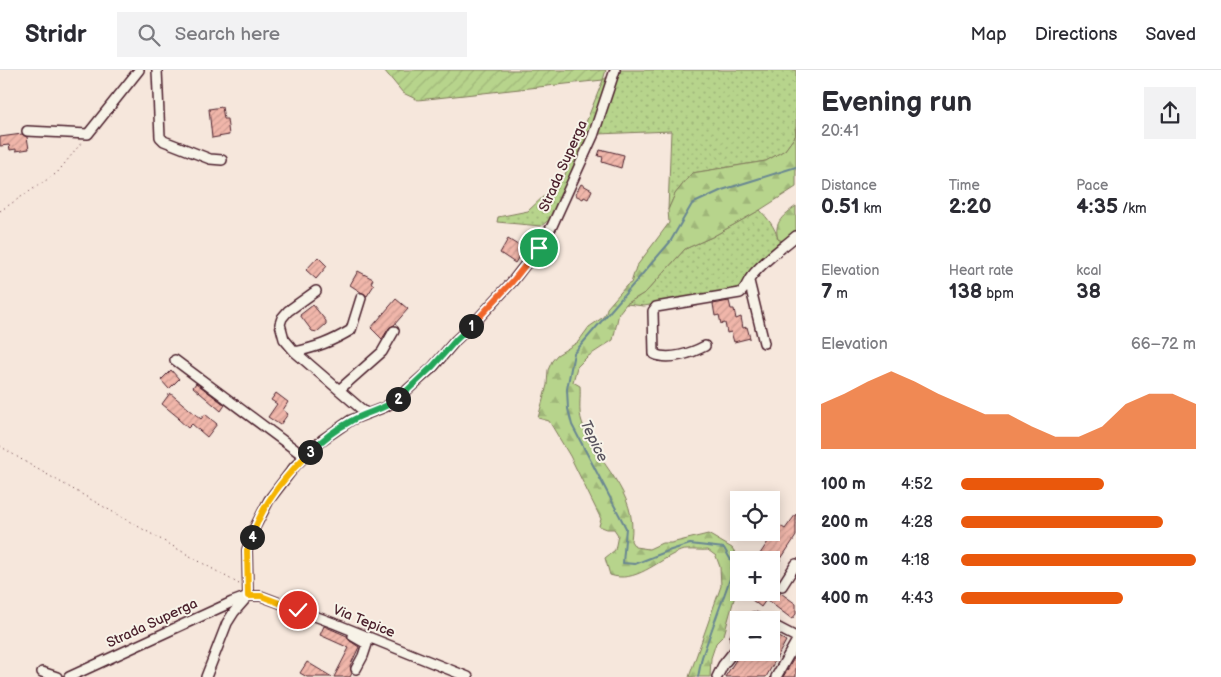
<!DOCTYPE html>
<meta charset="utf-8">
<style>
:root{--surface:#fff;--page:#f2f2f3;--text:#2b2b33;--muted:#7c7c81;--line:#e1e1e2;--accent:#ea580c}
body{margin:0;font-family:"Balsamiq Sans",sans-serif;background:var(--page);color:var(--text);height:100vh;display:flex;flex-direction:column;font-size:19px;white-space:nowrap}
*{box-sizing:border-box;margin:0}
p{font-size:16px;color:var(--muted)}
.icon{flex:none;width:28px;height:28px;fill:none;stroke:currentColor;stroke-width:2;stroke-linecap:round;stroke-linejoin:round}
.map{position:relative;flex:1;overflow:hidden}
.side{display:flex;flex-direction:column;background:var(--surface);width:425px}
.side>*{flex:none}
.buttons{position:absolute;left:730px;top:421px;display:grid;gap:10px}
.buttons a{display:grid;place-items:center;width:50px;height:50px;border-radius:0px;background:var(--surface);box-shadow:0 2px 12px #0003;font-size:25px}
.pin{position:absolute;display:grid;place-items:center;width:42px;height:42px;color:#fff;margin:-21px;border:2px solid #fff;border-radius:50%;box-shadow:0 1px 5px #0007}
.km{position:absolute;width:25px;height:25px;margin:-12px;border-radius:50%;background:#222;color:#fff;font-size:14px;line-height:25px;text-align:center}
.round{display:grid;place-items:center;flex:none;width:52px;height:52px;border-radius:0px;background:var(--page)}
.overview{display:flex;align-items:center;justify-content:space-between;height:85px;padding:0 25px}
h1{font-size:28px;font-weight:700;line-height:38px}
.stats{display:grid;grid-template-columns:repeat(3,1fr);gap:8px;height:85px;padding:5px 25px}
.stats div{display:grid;align-content:center}
.stats b{font-size:21px;font-weight:700}
.stats small{font-size:14px;font-weight:400}
.stats p{font-size:14px}
.chart{height:140px;padding:10px 25px}
.chart p{display:flex;justify-content:space-between}
.chart svg{width:100%;height:90px;margin-top:5px;fill:var(--accent);opacity:.7}
ul{padding:0 25px;list-style:none;font-size:16px}
li{display:grid;grid-template-columns:80px 60px 1fr;align-items:center;height:38px}
li i{height:12px;border-radius:6px;background:var(--accent)}
header{display:flex;align-items:center;gap:30px;box-sizing:border-box;height:70px;padding:0 25px;background:var(--surface);border-bottom:1px solid var(--line)}
header strong{font-size:24px}
nav{display:flex;gap:28px;margin-inline-start:auto;font-size:18px}
.search{width:350px;height:45px;background:var(--page);display:flex;align-items:center;gap:12px;box-sizing:border-box;padding:0 18px;border-radius:0px;color:var(--muted);font-size:19px}
main{display:flex;flex:1;min-height:0}
.map>svg:first-child{display:block}
</style>
<header>
<strong>Stridr</strong>
<div class="search"><svg class="icon" aria-label="search" viewBox="0 0 24 24"><circle cx="10" cy="10" r="6"/><path d="M15 15l6 6"/></svg>Search here</div>
<nav><a>Map</a><a>Directions</a><a>Saved</a></nav>
</header>
<main>
<div class="map">
<svg width="796" height="607" viewBox="0 0 796 607">
<defs>
<pattern id="grass-dots" width="8" height="8" patternUnits="userSpaceOnUse" patternTransform="scale(1.25)"><rect width="8" height="8" fill="#b7d48c"/><path d="M2 2h.1M6 6h.1" fill="none" stroke="#9fb679" stroke-width="1.8" stroke-linecap="round"/></pattern>
<pattern id="forest-firs" width="22" height="20" patternUnits="userSpaceOnUse" patternTransform="scale(1.25)"><rect width="22" height="20" fill="#b7d48c"/><path d="M5 1l3.5 6h-7zM16 11l3.5 6h-7z" fill="#9fb679"/></pattern>
<pattern id="garden-furrows" width="10" height="10" patternUnits="userSpaceOnUse" patternTransform="scale(1.25)"><rect width="10" height="10" fill="#b7d48c"/><path d="M-1 1l2-2M0 10L10 0M9 11l2-2" fill="none" stroke="#9fb679"/></pattern>
<pattern id="building-hatch" width="6" height="6" patternUnits="userSpaceOnUse" patternTransform="scale(1.25)"><rect width="6" height="6" fill="#f0b6aa"/><path d="M-1 1l2-2M0 6l6-6M5 7l2-2" fill="none" stroke="#cf9c92"/></pattern>
</defs>
<rect width="100%" height="100%" fill="#f6e7dc"/>
<filter id="ink" filterUnits="userSpaceOnUse"><feTurbulence type="fractalNoise" baseFrequency=".02" numOctaves="2"/><feDisplacementMap in="SourceGraphic" scale="10" xChannelSelector="R" yChannelSelector="G"/><feConvolveMatrix kernelMatrix="1 2 1 2 8 2 1 2 1" color-interpolation-filters="sRGB"/></filter>
<g filter="url(#ink)">
<path fill="url(#grass-dots)" stroke="#807a5c" d="M618 0H796V65L785 80 766 91 692 103 675 124 668 140 671 61 598 64Z
M611 4 590 67 553 147 541 156 497 152 498 147 528 141 564 107 603 10Z
M760 140C768 149 775 157 778 169L791 175 763 194 740 220 644 236 626 234 646 222 685 179 712 167Z"/>
<path fill="url(#forest-firs)" stroke="#807a5c" d="M795 58H796V117L760 140 712 167 685 179 646 222 626 234 619 243 613 270 587 287 577 297 573 312 580 316C581 327 578 341 582 352 596 395 639 420 631 471L635 477 649 479 662 473H671L708 464 732 478 739 488 731 517 736 522 724 565 716 573 711 588 710 607H689L721 516 720 497 716 486 708 480C700 481 685 478 678 482 657 491 635 514 610 505L605 488 615 480 618 465 614 459H607L599 456 601 449 570 386 549 351 538 348 547 315 548 300 552 291 557 285 578 272 589 257 602 248 606 243 607 238 627 215 631 213 636 197 669 153 668 140 675 124 692 103 766 91 785 80 796 65Z
M796 136V172L791 175 778 169C773 152 784 145 796 136Z"/>
<path fill="url(#garden-furrows)" stroke="#807a5c" d="M384 0H606L603 10 418 30 403 23Z"/>
<g fill="none" stroke-linecap="round" stroke-linejoin="round">
<path stroke="#698792" stroke-width="2" d="M698 607 702 587 731 506 732 492 724 478 690 474 668 481 635 494 623 493 626 458 572 355 568 339 567 319 574 283 670 172 692 134 722 120 796 97"/>
</g>
<path fill="url(#building-hatch)" stroke="#4a1f2b" d="M222 37 224 49H227L229 65 212 68 209 39Z
M22 64 27 67 29 79 16 81V79L10 80 9 75 0 76V67Z
M600 80 604 81V80L624 85 621 98 602 92 603 87 598 86Z
M581 114 592 120 588 129 584 127 583 129 575 125Z
M508 169 521 177 518 183 520 185 515 193 500 183Z
M318 187 327 196 316 209 306 200Z
M358 201 373 209 371 213 374 215 367 226 350 215Z
M396 229 408 239 394 255 389 258 382 269 371 258Z
M729 231 731 239H734L736 249 741 247 743 258 747 257 750 268 734 272 731 262 727 263 725 253 721 254 719 245 715 246 713 234Z
M313 235 326 251V254L317 262 312 261 300 245Z
M171 300 179 309 169 319 161 310Z
M196 313 225 335 221 341 193 317Z
M170 323 201 349 205 344 217 354 207 367 192 354 188 358 178 349 179 348 162 334Z
M276 323 288 332 283 340 288 344 280 355 268 347 277 334 271 330Z
M796 444V466L771 504V490H756L779 455 785 459Z
M778 521 796 534V544L792 549 767 530 773 522 776 524Z
M742 522H757L766 530 761 537Z
M324 556 347 566 350 571 359 577 350 596 352 603 350 607H334L349 578 320 565Z
M771 562 786 571 766 607H725L741 582H771Z
M796 585V607H783Z
M307 592 332 607H307L300 603Z"/>
<g fill="none" stroke-linecap="round" stroke-linejoin="round">
<defs>
<path id="minor" d="M157 0 160 67 164 71 210 89 222 90
M27 61 88 64 139 0
M749 211 764 273
M316 221 288 241 282 248 280 254 284 269 295 282 367 344
M705 276C692 283 669 291 654 284L653 241 656 237 740 223C746 219 747 212 751 207 763 191 781 179 796 166
M295 282C317 277 331 272 351 260L361 228
M175 290 305 387
M339 320 382 282 394 261
M782 516 796 494
M747 550 754 547 762 550
M771 554 796 567
M353 566 367 574 363 586 356 599
M42 602 57 607
M69 607 232 532 248 526H261L336 554 468 607
M206 607 227 553 234 542 248 526 247 480 253 461 269 430 295 396 322 370 351 350 385 337 396 330 433 297 456 270 474 253 512 212 539 177 552 156 593 66 615 0
M717 607 723 595 739 575 736 571 735 568 739 562
M776 607 796 572"/>
</defs>
<use href="#minor" stroke="#4a1f2b" stroke-width="12"/>
<path stroke="#4a1f2b" stroke-width="1" stroke-dasharray="1 4" stroke-linecap="butt" d="M0 141 57 103 82 72
M0 376 27 393 239 514"/>
<use href="#minor" stroke="#f7f3e8" stroke-width="9"/>
</g>
</g>
<g fill="none" stroke-linecap="round" stroke-linejoin="round" filter="url(#ink)">
<defs>
<path id="split-1" d="M471 256 512 212 539 178"/>
<path id="split-2" d="M398 329 433 296 456 270 471 256"/>
<path id="split-3" d="M310 382C322 370 336 359 351 351 366 342 383 340 398 329"/>
<path id="split-4" d="M252 467C262 434 286 405 310 382"/>
<path id="split-5" d="M252 467 247 480 248 526H261L298 540"/>
</defs>
<use href="#split-1" stroke="#fff" stroke-width="10"/>
<use href="#split-2" stroke="#fff" stroke-width="10"/>
<use href="#split-3" stroke="#fff" stroke-width="10"/>
<use href="#split-4" stroke="#fff" stroke-width="10"/>
<use href="#split-5" stroke="#fff" stroke-width="10"/>
<use href="#split-1" stroke="#f0652b" stroke-width="6"/>
<use href="#split-2" stroke="#22a559" stroke-width="6"/>
<use href="#split-3" stroke="#22a559" stroke-width="6"/>
<use href="#split-4" stroke="#f5b400" stroke-width="6"/>
<use href="#split-5" stroke="#f5b400" stroke-width="6"/>
</g>
<g text-anchor="middle" dominant-baseline="central" stroke-width="4" stroke-linejoin="round" paint-order="stroke">
<g font-size="14" fill="#4a1f2b" stroke="#f7f3e8">
<text transform="translate(563 96) rotate(-66)">Strada Superga</text>
<text transform="translate(364 551) rotate(22)">Via Tepice</text>
<text transform="translate(152 553) rotate(-25)">Strada Superga</text>
</g>
<g font-size="15" font-style="italic" fill="#59535e" stroke="#f7f3e8">
<text transform="translate(594 371) rotate(64)">Tepice</text>
</g>
</g>
</svg>
<div class="buttons">
<a><svg class="icon" aria-label="locate" viewBox="0 0 24 24"><circle cx="12" cy="12" r="6"/><path d="M12 2v4M12 18v4M2 12h4M18 12h4"/></svg></a>
<a>+</a>
<a>−</a>
</div>
<div class="pin" style="left:539px;top:178px;background:#1e9e55"><svg class="icon" aria-label="arrive" viewBox="0 0 24 24"><path d="M6 21V4h12l-3 4 3 4H6"/></svg></div>
<div class="pin" style="left:298px;top:540px;background:#d93025"><svg class="icon" aria-label="check" viewBox="0 0 24 24"><path d="M5 12l5 5 9-10"/></svg></div>
<b class="km" style="left:471px;top:256px">1</b>
<b class="km" style="left:398px;top:329px">2</b>
<b class="km" style="left:310px;top:382px">3</b>
<b class="km" style="left:252px;top:467px">4</b>
</div>
<section class="side">
<div class="overview"><div><h1>Evening run</h1><p>20:41</p></div><a class="round"><svg class="icon" aria-label="share" viewBox="0 0 24 24"><path d="M12 15V3M7 8l5-5 5 5M5 13v7h14v-7"/></svg></a></div>
<div class="stats">
<div><p>Distance</p><b>0.51<small> km</small></b></div>
<div><p>Time</p><b>2:20</b></div>
<div><p>Pace</p><b>4:35<small> /km</small></b></div>
</div>
<div class="stats">
<div><p>Elevation</p><b>7<small> m</small></b></div>
<div><p>Heart rate</p><b>138<small> bpm</small></b></div>
<div><p>kcal</p><b>38</b></div>
</div>
<div class="chart"><p><span>Elevation</span>66–72 m</p>
<svg viewBox="0 0 160 44" preserveAspectRatio="none"><path d="M0 44V22L10 17L20 11L30 6L40 11L50 17L60 22L70 27L80 27L90 33L100 38L110 38L120 33L130 22L140 17L150 17L160 22V44z"/></svg>
</div>
<ul>
<li><b>100 m</b>4:52<i style="width:61%"></i></li>
<li><b>200 m</b>4:28<i style="width:86%"></i></li>
<li><b>300 m</b>4:18<i style="width:100%"></i></li>
<li><b>400 m</b>4:43<i style="width:69%"></i></li>
</ul>
</section>
</main>
